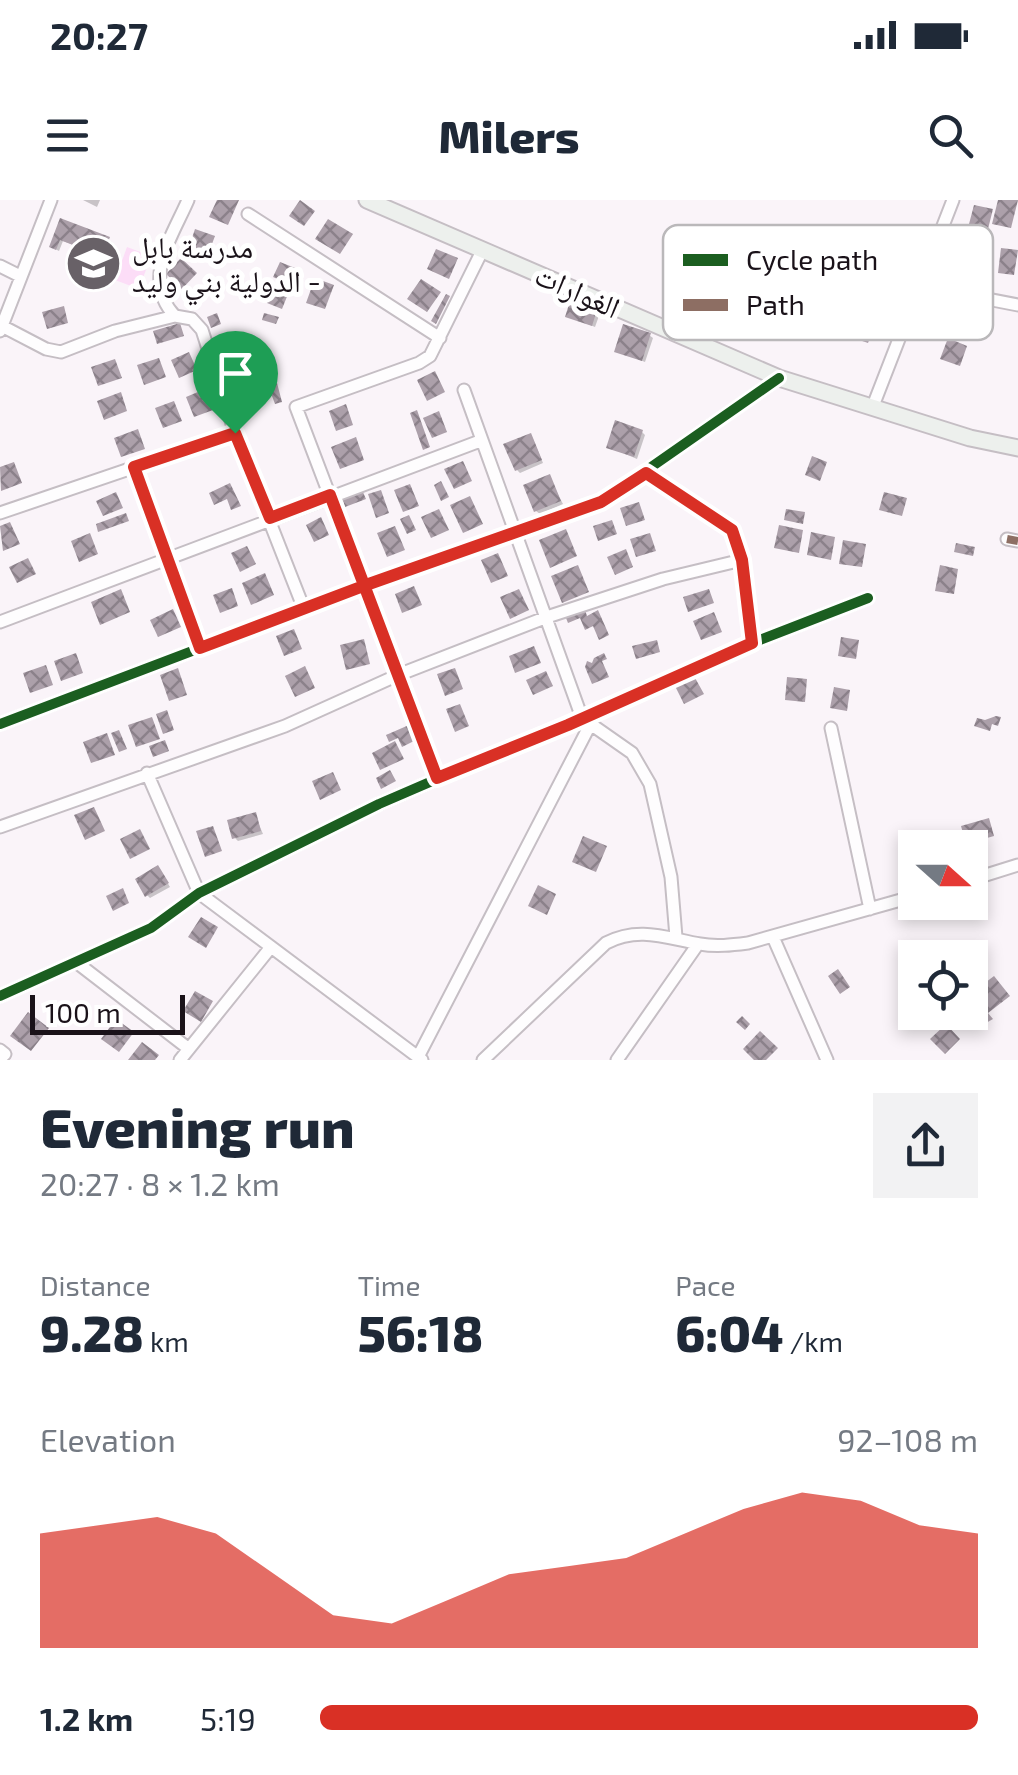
<!DOCTYPE html>
<meta charset="utf-8">
<style>
:root{--surface:#fff;--page:#f2f2f3;--text:#1f2937;--muted:#747a83;--accent:#d93025}
body{margin:0;font-family:"Exo 2","Noto Naskh Arabic",sans-serif;background:var(--page);color:var(--text);height:100vh;display:flex;flex-direction:column;font-size:38px;white-space:nowrap}
*{box-sizing:border-box;margin:0}
p{font-size:32px;color:var(--muted)}
.icon{flex:none;width:55px;height:55px;fill:none;stroke:currentColor;stroke-width:2;stroke-linecap:round;stroke-linejoin:round}
.map{position:relative;height:860px;overflow:hidden}
.drawer{display:flex;flex-direction:column;background:var(--surface);flex:1}
.drawer>*{flex:none}
.needle{width:65px;rotate:111deg}
.controls{position:absolute;left:898px;top:630px;display:grid;gap:20px}
.controls a{display:grid;place-items:center;width:90px;height:90px;border-radius:0px;background:var(--surface);box-shadow:0 5px 15px #0003;font-size:50px}
.scale{position:absolute;left:30px;bottom:25px;width:155px;box-sizing:border-box;padding-left:10px;border:5px solid #1a1219;border-top:0;font-size:28px;line-height:35px;white-space:nowrap;color:#1a1219;-webkit-text-stroke:8px #fff;paint-order:stroke}
.pin{position:absolute;display:grid;place-items:center;width:85px;height:85px;color:#fff;margin:-102px -42px;border-radius:50% 50% 50% 0;rotate:-45deg;box-shadow:0 0 10px #0007}
.pin .icon{rotate:45deg}
.round{display:grid;place-items:center;flex:none;width:105px;height:105px;border-radius:0px;background:var(--page)}
.overview{display:flex;align-items:center;justify-content:space-between;height:170px;padding:0 40px}
h1{font-size:55px;font-weight:800;line-height:75px}
.metrics{display:grid;grid-template-columns:repeat(3,1fr);gap:15px;height:170px;padding:10px 40px}
.metrics div{display:grid;align-content:center}
.metrics b{font-size:50px;font-weight:800}
.metrics small{font-size:28px;font-weight:400}
.metrics p{font-size:28px}
.chart{height:280px;padding:20px 40px}
.chart p{display:flex;justify-content:space-between}
.chart svg{width:100%;height:180px;margin-top:10px;fill:var(--accent);opacity:.7}
ul{padding:0 40px;list-style:none;font-size:32px}
li{display:grid;grid-template-columns:160px 120px 1fr;align-items:center;height:75px}
li i{height:25px;border-radius:12px;background:var(--accent)}
.status{display:flex;justify-content:space-between;align-items:center;height:70px;padding:0 50px;background:var(--surface);direction:ltr}
.status svg{height:28px;fill:currentColor}
header{display:flex;justify-content:space-between;align-items:center;height:130px;padding:0 40px;background:var(--surface);font-size:45px;font-weight:800}
.map>svg:first-child{display:block}
</style>
<div class="status"><b>20:27</b><svg viewBox="0 0 49 12"><path d="M0 12V9h3v3zM5 12V6h3v6zM10 12V3h3v9zM15 12V0h3v12zM26 1h20v11H26zM47 4h2v5h-2z"/></svg></div>
<header><svg class="icon" aria-label="menu" viewBox="0 0 24 24"><path d="M4 6h16M4 12h16M4 18h16"/></svg>Milers<svg class="icon" aria-label="search" viewBox="0 0 24 24"><circle cx="10" cy="10" r="6"/><path d="M15 15l6 6"/></svg></header>
<div class="map">
<svg width="1018" height="860" viewBox="0 0 1018 860">
<defs>
<pattern id="building-cross-hatch" width="8" height="8" patternUnits="userSpaceOnUse" patternTransform="scale(2.5)"><rect width="8" height="8" fill="#aca0aa"/><path d="M0 0l8 8M0 8l8-8" fill="none" stroke="#8b818a"/></pattern>
</defs>
<rect width="100%" height="100%" fill="#faf4f9"/>
<path fill="#fcddf7" d="M127 47 151 56 139 89 115 80Z"/>
<path fill="#0003" d="M83 0H100L97 7Z
M61 21 112 42 102 70 87 64 84 61 87 53 78 52 76 46 63 41 59 51 55 49Z
M596 110 600 113 595 127 568 116Z
M649 135 653 138 645 162 617 151Z
M642 232 645 235 637 259 609 247Z
M533 239 543 263 520 273 517 270Z
M549 277 563 304 540 314 536 311Z
M255 615 263 634 238 641 235 638Z
M161 672 170 687 150 698 147 695Z"/>
<path fill="url(#building-cross-hatch)" d="M217 0H239L228 25 209 17Z
M300 0 315 11 304 26 289 16Z
M998 0H1018L1011 28 992 24Z
M974 5 993 9 988 29 969 24Z
M60 18 110 37 98 68 81 62 85 51 72 49 73 45 60 40 56 50 49 47Z
M328 19 353 34 340 54 315 39Z
M195 29 215 36 207 57 188 50Z
M1001 48 1018 50 1014 75 998 73Z
M436 49 458 58 449 79 427 69Z
M181 58 197 73 182 89 166 74Z
M280 62 300 70 293 86 273 77Z
M315 78 334 85 325 109 306 103Z
M421 79 441 92 427 112 407 99Z
M273 88 288 94 282 109 267 103Z
M446 94 450 96 436 124 431 121Z
M571 98 598 107 592 126 565 117Z
M64 106 68 123 47 129 42 112Z
M217 113 221 124 211 128 207 117Z
M264 113 279 117 276 124 262 120Z
M852 117 875 125 868 143 845 135Z
M180 123 184 136 157 144 153 131Z
M623 124 651 133 642 161 614 152Z
M948 138 967 146 960 166 940 159Z
M189 152 197 170 179 178 171 160Z
M159 158 166 177 144 185 137 165Z
M115 159 122 178 98 186 91 167Z
M435 171 445 192 427 201 417 180Z
M277 183 282 202 275 204 272 196 258 200 254 190Z
M205 189 213 210 194 217 186 197Z
M121 192 127 211 104 220 97 201Z
M174 201 182 221 163 228 155 208Z
M346 204 353 225 336 231 329 211Z
M417 210 430 247 423 250 410 213Z
M439 211 447 232 432 238 423 218Z
M615 220 643 230 634 257 606 248Z
M138 229 145 249 121 257 114 238Z
M531 233 542 260 515 271 503 244Z
M356 237 364 260 340 269 331 247Z
M812 256 827 262 820 281 805 275Z
M463 261 472 281 454 289 444 269Z
M14 262 22 283 1 291 0 267Z
M550 274 561 301 534 312 523 285Z
M441 281 449 297 441 301 434 285Z
M230 283 241 306 231 310 227 299 214 305 209 293Z
M410 284 419 306 403 312 394 290Z
M362 290 366 299 345 307 342 298Z
M381 290 389 313 376 318 368 294Z
M116 292 123 308 103 316 96 301Z
M884 292 907 298 902 316 879 310Z
M470 296 483 324 463 333 450 305Z
M639 302 645 320 626 326 620 308Z
M439 309 449 330 431 338 421 317Z
M786 309 805 312 803 324 784 320Z
M126 313 129 321 98 332 96 324Z
M409 315 416 330 407 334 400 319Z
M321 317 329 335 314 342 306 325Z
M612 320 617 334 598 341 593 326Z
M10 322 20 344 3 351 0 326Z
M779 325 803 330 799 353 774 348Z
M395 326 405 350 387 357 377 333Z
M566 329 577 356 550 368 539 340Z
M811 332 835 337 831 360 807 355Z
M90 333 98 354 79 362 71 341Z
M650 333 656 351 636 357 630 339Z
M843 340 866 344 862 367 839 364Z
M956 343 975 347 973 356 954 352Z
M247 346 256 364 240 372 231 353Z
M626 349 633 367 615 375 607 357Z
M498 353 508 376 491 383 481 360Z
M28 358 36 374 17 383 9 367Z
M578 365 589 392 562 403 551 376Z
M940 365 958 369 954 394 935 391Z
M265 373 274 395 251 405 242 383Z
M414 386 422 405 402 413 395 394Z
M232 388 238 406 220 413 213 395Z
M121 389 130 412 100 425 91 402Z
M519 389 529 410 510 419 500 397Z
M709 389 714 403 688 412 683 397Z
M173 409 181 427 158 437 150 420Z
M585 410 587 416 598 410 609 435 599 440 593 426 585 430 580 418 568 423 566 418Z
M714 412 722 432 701 440 693 421Z
M294 429 302 449 284 456 276 436Z
M841 437 859 440 856 459 838 456Z
M364 439 370 464 346 470 340 445Z
M657 440 660 452 636 459 632 446Z
M534 446 541 463 515 473 509 456Z
M76 453 83 473 61 481 54 461Z
M604 453 607 459 602 461 609 477 592 484 585 467 587 461 592 463 594 458Z
M46 465 53 485 30 493 23 473Z
M305 466 315 488 295 497 285 476Z
M178 468 187 495 169 501 160 475Z
M455 468 463 489 445 496 437 474Z
M546 471 553 486 533 495 526 480Z
M694 476 704 494 684 504 675 486Z
M787 477 807 479 805 502 785 500Z
M834 487 850 490 847 511 830 508Z
M460 504 469 526 455 532 446 509Z
M167 510 174 530 163 534 156 514Z
M996 516 1001 517 998 526 992 524 990 531 974 526 977 518 985 520Z
M152 517 160 539 136 547 128 525Z
M409 525 416 540 402 547 398 538 389 542 386 535Z
M119 530 127 549 119 552 111 533Z
M107 533 115 555 91 563 83 542Z
M165 540 169 551 153 557 149 546Z
M395 541 404 559 380 570 372 553Z
M390 570 396 581 381 589 376 578Z
M333 572 341 590 320 600 312 581Z
M94 607 105 631 85 640 74 615Z
M256 612 261 631 232 639 227 620Z
M989 618 994 636 966 644 961 626Z
M213 626 222 651 205 657 196 631Z
M140 629 150 649 130 659 120 639Z
M583 636 607 646 596 672 572 662Z
M158 665 169 683 145 697 135 679Z
M538 685 556 694 547 715 528 706Z
M123 688 129 703 113 711 106 696Z
M201 717 218 727 206 748 188 737Z
M838 769 850 787 840 794 828 776Z
M994 776 1010 796 988 813 993 819 986 823 975 809 982 803 973 792Z
M195 791 213 801 201 822 183 811Z
M28 812 49 828 31 851 10 836Z
M742 816 750 824 745 830 736 822Z
M116 819 134 832 119 852 101 839Z
M946 824 960 839 945 854 930 839Z
M760 831 778 848 766 860H754L743 849Z
M142 842 159 855 155 860H128Z"/>
<g fill="none" stroke-linecap="round" stroke-linejoin="round">
<defs>
<path id="street" d="M248 14 440 138
M0 66 20 76
M920 86 1018 105
M175 116C141 80 172 37 188 0
M2 126 46 149 61 152 115 131 175 116 192 119 202 130 235 233 304 409
M0 131 51 0
M464 190 582 518 632 553 650 584 671 677 676 737
M873 206 953 0
M134 267 200 448
M646 273 732 330 742 360 752 443
M0 313 235 233
M1007 339 1018 341
M0 422 480 241
M0 524 366 385 601 302 779 178
M831 528 870 709
M147 573 199 693 422 860
M437 578 296 207 419 163 430 156 483 49
M0 627 285 526 398 475 547 417 663 379 742 360
M970 680 1018 665
M773 737 827 860
M76 762 189 849
M0 796 151 728 199 693 379 604 752 443 868 398
M0 850 5 854 0 859
M418 857 591 523
M180 860 271 747
M483 860 606 743C639 726 666 738 700 744 716 747 732 745 748 743L915 696
M617 860 698 744"/>
<path id="secondary" d="M367 0 779 178 970 238 1018 248"/>
</defs>
<use href="#street" stroke="#c5bec4" stroke-width="15"/>
<use href="#secondary" stroke="#c5bec4" stroke-width="19"/>
<use href="#street" stroke="#fefdfe" stroke-width="11"/>
<use href="#secondary" stroke="#edf0ed" stroke-width="15"/>
<path stroke="#8d6e63" stroke-width="8" stroke-dasharray="15 8" stroke-linecap="butt" d="M1007 339 1018 341"/>
<defs>
<path id="cycleway" d="M0 524 366 385 601 302 779 178
M0 796 151 728 199 693 379 604 752 443 868 398"/>
</defs>
<use href="#cycleway" stroke="#fff" stroke-width="16"/>
<use href="#cycleway" stroke="#1b5e20" stroke-width="10"/>
</g>
<g fill="none" stroke-linecap="round" stroke-linejoin="round">
<defs>
<path id="route" d="M235 233 270 318 330 295 437 578 568 525 752 443 742 360 732 330 646 273 601 302 366 385 200 448 134 267 235 233"/>
</defs>
<use href="#route" stroke="#fff" stroke-width="20"/>
<use href="#route" stroke="#d93025" stroke-width="12"/>
</g>
<defs>
<symbol id="school-disc" viewBox="-11 -11 22 22"><circle r="9.5" fill="#686167" stroke="#fff"/><path d="M0-5L7-2L0 1L-7-2ZM-4 1L0 2.5L4 1V4Q0 6-4 4Z" fill="#fff"/></symbol>
</defs>
<g fill-rule="evenodd">
<use href="#school-disc" x="62" y="32" width="63" height="63"/>
</g>
<g text-anchor="middle" dominant-baseline="central" stroke-width="10" stroke-linejoin="round" paint-order="stroke">
<g font-size="30" fill="#1a1219" stroke="#fff" text-anchor="start">
<text x="132" y="46">مدرسة بابل<tspan x="132" dy="34">الدولية بني وليد -</tspan></text>
</g>
<g font-size="30" fill="#1a1219" stroke="#fff">
<text transform="translate(578 90) rotate(24)">الغوارات</text>
</g>
</g>
<rect x="663" y="25" width="330" height="115" rx="15" fill="#fff" stroke="#bab8ba" stroke-width="2.5"/>
<rect x="683" y="54" width="45" height="12" fill="#1b5e20"/>
<rect x="683" y="99" width="45" height="12" fill="#8d6e63"/>
<g font-size="28" fill="#1a1219">
<text x="746" y="70">Cycle path</text>
<text x="746" y="115">Path</text>
</g>
</svg>
<div class="controls">
<a><svg class="needle" viewBox="-14 -14 28 28"><path d="M0-13l5 13h-10z" fill="#e53935"/><path d="M0 13l5-13h-10z" fill="#747a83"/></svg></a>
<a><svg class="icon" aria-label="locate" viewBox="0 0 24 24"><circle cx="12" cy="12" r="6"/><path d="M12 2v4M12 18v4M2 12h4M18 12h4"/></svg></a>
</div>
<div class="scale">100 m</div>
<div class="pin" style="left:235px;top:233px;background:#1e9e55"><svg class="icon" aria-label="arrive" viewBox="0 0 24 24"><path d="M6 21V4h12l-3 4 3 4H6"/></svg></div>
</div>
<section class="drawer">
<div class="overview"><div><h1>Evening run</h1><p>20:27 · 8 × 1.2 km</p></div><a class="round"><svg class="icon" aria-label="share" viewBox="0 0 24 24"><path d="M12 15V3M7 8l5-5 5 5M5 13v7h14v-7"/></svg></a></div>
<div class="metrics">
<div><p>Distance</p><b>9.28<small> km</small></b></div>
<div><p>Time</p><b>56:18</b></div>
<div><p>Pace</p><b>6:04<small> /km</small></b></div>
</div>
<div class="chart"><p><span>Elevation</span>92–108 m</p>
<svg viewBox="0 0 160 44" preserveAspectRatio="none"><path d="M0 44V16L10 14L20 12L30 16L40 26L50 36L60 38L70 32L80 26L90 24L100 22L110 16L120 10L130 6L140 8L150 14L160 16V44z"/></svg>
</div>
<ul>
<li><b>1.2 km</b>5:19<i style="width:100%"></i></li>
</ul>
</section>
